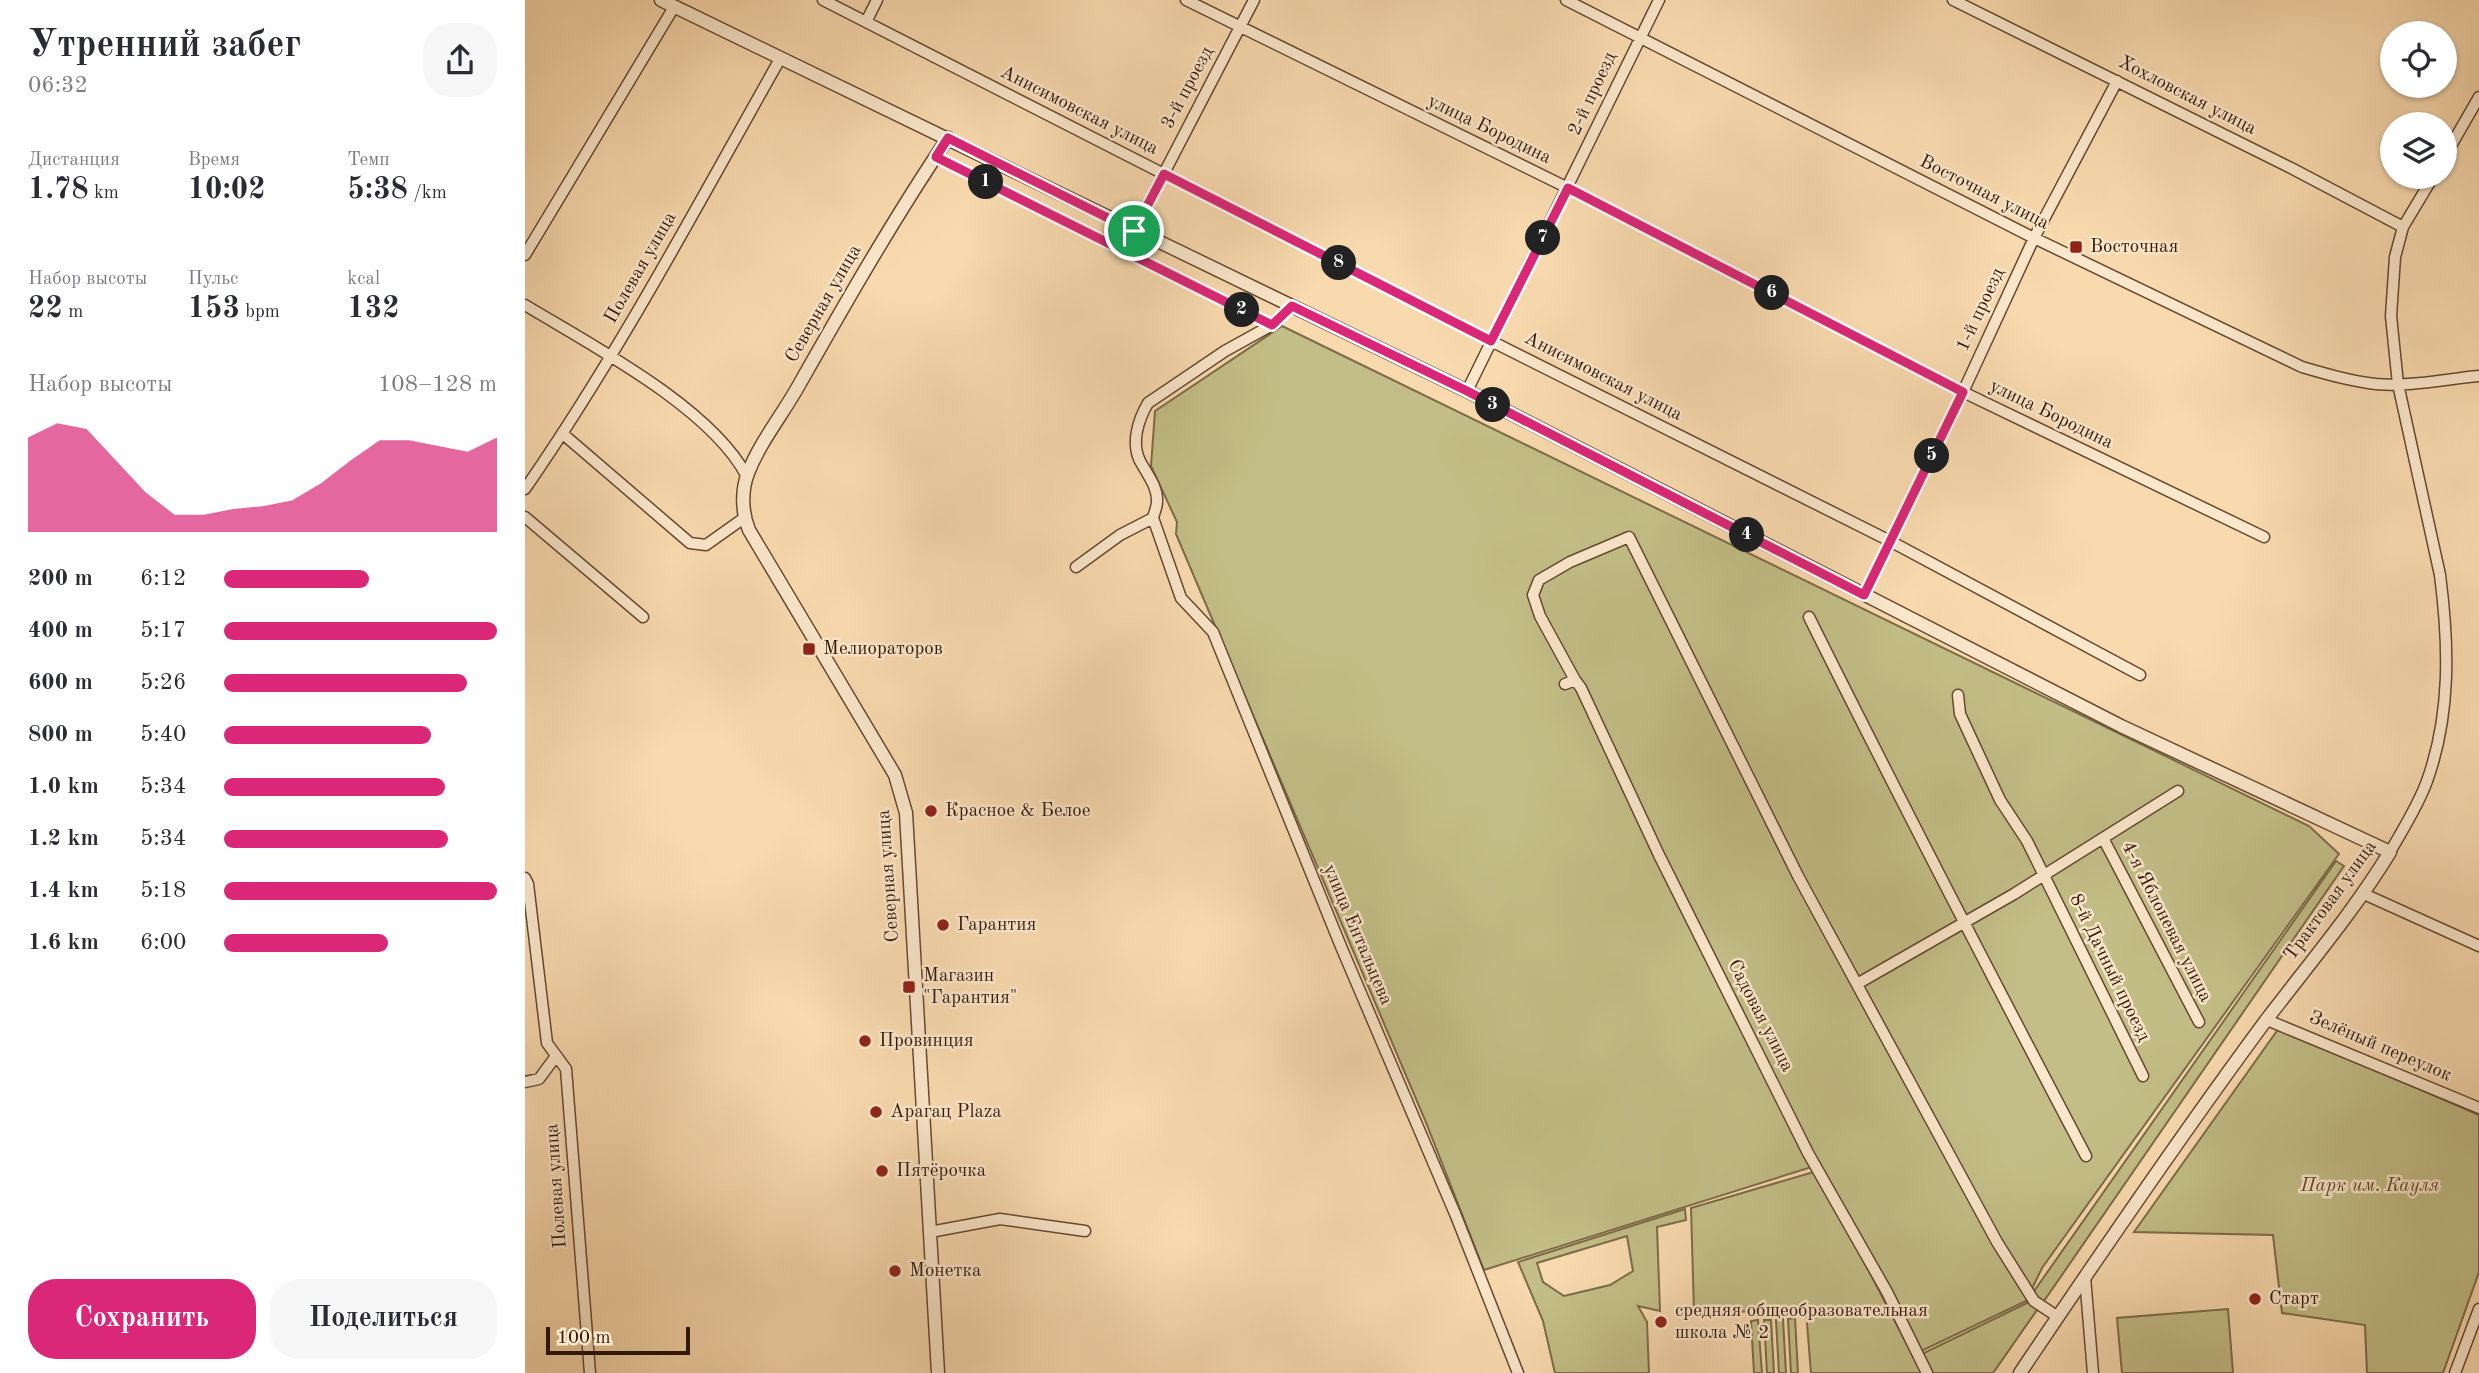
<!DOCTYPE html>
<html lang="ru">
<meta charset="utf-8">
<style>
:root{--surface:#fff;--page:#f7f7f7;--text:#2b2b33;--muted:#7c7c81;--accent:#db2777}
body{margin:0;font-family:"Old Standard TT",serif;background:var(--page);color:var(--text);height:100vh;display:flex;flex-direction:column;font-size:26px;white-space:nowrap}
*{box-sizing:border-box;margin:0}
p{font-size:23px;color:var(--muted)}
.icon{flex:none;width:38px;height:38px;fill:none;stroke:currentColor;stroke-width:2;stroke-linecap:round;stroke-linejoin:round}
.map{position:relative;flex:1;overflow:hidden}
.side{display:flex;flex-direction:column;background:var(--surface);width:525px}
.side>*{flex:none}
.fabs{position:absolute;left:1855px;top:21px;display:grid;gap:14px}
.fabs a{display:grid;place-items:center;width:77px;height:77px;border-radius:50%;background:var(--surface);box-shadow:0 2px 5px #0004;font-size:35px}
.scale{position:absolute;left:21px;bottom:18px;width:144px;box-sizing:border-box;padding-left:7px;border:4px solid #341909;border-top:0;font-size:19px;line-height:24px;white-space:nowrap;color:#341909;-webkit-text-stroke:5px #fbe7cb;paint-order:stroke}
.pin{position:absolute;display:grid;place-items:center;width:60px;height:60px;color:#fff;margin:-30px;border:4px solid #fff;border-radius:50%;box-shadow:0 2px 7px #0007}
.km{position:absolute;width:35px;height:35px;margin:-18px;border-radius:50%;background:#222;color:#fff;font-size:19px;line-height:35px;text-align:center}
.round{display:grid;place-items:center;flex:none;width:74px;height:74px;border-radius:28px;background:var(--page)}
.head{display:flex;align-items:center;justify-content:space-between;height:119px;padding:0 28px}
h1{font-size:38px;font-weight:700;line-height:52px}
.metrics{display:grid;grid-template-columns:repeat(3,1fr);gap:10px;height:119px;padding:7px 28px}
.metrics div{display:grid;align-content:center}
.metrics b{font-size:30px;font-weight:700}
.metrics small{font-size:19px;font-weight:400}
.metrics p{font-size:19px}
.chart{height:196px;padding:14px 28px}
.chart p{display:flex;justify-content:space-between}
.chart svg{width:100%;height:126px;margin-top:7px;fill:var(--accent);opacity:.7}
.action{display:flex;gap:14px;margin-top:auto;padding:14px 28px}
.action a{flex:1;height:80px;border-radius:28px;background:var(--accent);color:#fff;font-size:28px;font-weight:700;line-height:80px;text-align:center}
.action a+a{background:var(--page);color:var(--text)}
ul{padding:0 28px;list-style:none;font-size:23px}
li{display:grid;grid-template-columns:112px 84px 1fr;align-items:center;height:52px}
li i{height:18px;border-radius:9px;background:var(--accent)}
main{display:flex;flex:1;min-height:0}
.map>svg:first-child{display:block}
</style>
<main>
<section class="side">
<div class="head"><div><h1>Утренний забег</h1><p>06:32</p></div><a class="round"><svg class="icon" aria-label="share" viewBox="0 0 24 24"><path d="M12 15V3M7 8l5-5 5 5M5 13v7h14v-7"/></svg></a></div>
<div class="metrics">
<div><p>Дистанция</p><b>1.78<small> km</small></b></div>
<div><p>Время</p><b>10:02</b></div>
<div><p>Темп</p><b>5:38<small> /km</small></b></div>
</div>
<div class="metrics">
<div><p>Набор высоты</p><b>22<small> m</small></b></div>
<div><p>Пульс</p><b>153<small> bpm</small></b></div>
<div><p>kcal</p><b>132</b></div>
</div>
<div class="chart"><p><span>Набор высоты</span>108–128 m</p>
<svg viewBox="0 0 160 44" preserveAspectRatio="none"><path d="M0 44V11L10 6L20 8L30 19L40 30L50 38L60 38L70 36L80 35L90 33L100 27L110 19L120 12L130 12L140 14L150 16L160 11V44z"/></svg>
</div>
<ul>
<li><b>200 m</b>6:12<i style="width:53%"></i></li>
<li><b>400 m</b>5:17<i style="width:100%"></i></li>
<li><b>600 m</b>5:26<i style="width:89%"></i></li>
<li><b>800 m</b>5:40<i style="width:76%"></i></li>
<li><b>1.0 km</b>5:34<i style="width:81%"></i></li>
<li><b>1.2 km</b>5:34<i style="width:82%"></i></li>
<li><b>1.4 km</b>5:18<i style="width:100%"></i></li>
<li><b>1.6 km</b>6:00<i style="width:60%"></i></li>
</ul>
<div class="action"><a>Сохранить</a><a>Поделиться</a></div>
</section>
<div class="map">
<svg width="1954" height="1373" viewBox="0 0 1954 1373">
<rect width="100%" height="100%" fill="#f9daaf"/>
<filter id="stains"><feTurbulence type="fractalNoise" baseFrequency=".00286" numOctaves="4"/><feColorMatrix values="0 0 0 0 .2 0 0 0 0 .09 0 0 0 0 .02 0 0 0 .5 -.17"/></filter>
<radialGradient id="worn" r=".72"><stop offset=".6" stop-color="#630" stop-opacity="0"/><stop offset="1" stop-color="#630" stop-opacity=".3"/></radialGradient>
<path fill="#c3be87" stroke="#7c6c48" stroke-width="2" fill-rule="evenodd" d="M757 326 1784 826 1814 854 1517 1268 1501 1301 1390 1354 1293 1165 959 1270 900 1120 651 534 652 522 626 466 630 411Z
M1811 861 1819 866 1519 1301 1507 1294Z
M1754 1028 1954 1115V1272L1918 1373H1842L1840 1325 1757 1313 1748 1235 1609 1232Z
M1292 1171 1389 1358 1504 1302 1512 1310 1468 1373H1286L1281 1311 1169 1312 1166 1208Z
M1160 1209 1161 1220 1132 1227 1135 1311 1113 1306 1122 1322 1124 1373H1030L1018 1321 993 1262ZM1102 1236 1108 1271 1085 1285 1039 1296 1018 1282 1012 1263Z
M1703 1309 1708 1373H1597L1592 1318Z
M1270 1318 1273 1373H1266L1263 1319Z
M1258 1319 1261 1373H1254L1251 1320Z
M1233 1320 1237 1373H1229L1226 1321Z
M1239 1320H1246L1249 1373H1242Z"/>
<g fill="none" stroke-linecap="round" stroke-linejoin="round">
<defs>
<path id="minor" d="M298 0 966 341 1365 541 1615 675
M661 0 1043 188 1438 392 1739 537
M1041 0 1509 238 1777 367C1801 374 1825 381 1851 384 1884 387 1921 379 1954 376
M1428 0 1768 169 1878 227
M341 22 352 0
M1920 156 1954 97
M411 157 747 325
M609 231 729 0
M0 255 149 7
M0 305C66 345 185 407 221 475
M942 391 1134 0
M38 434 165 543 181 545 219 518
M0 489C95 352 173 204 255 59
M0 517 118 617
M628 518 656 598 688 632 817 949 931 1216 993 1373
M551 567 595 535 628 518C629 513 632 507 632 502 633 487 622 474 615 461 606 443 613 420 623 403L700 351 747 325 767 306
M1339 595 1438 392 1509 238 1592 81
M1284 617C1374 798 1467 977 1561 1156
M1050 680 1015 616 1008 595 1014 580 1045 562 1104 537 1273 876 1472 1242 1509 1301 1533 1317
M1040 684 1050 680 1056 688 1134 855 1283 1153 1362 1292 1402 1373
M1433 695 1435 714 1475 800 1502 841 1618 1076
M1578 838 1674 1022
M1865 852C1878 829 1893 806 1902 781 1926 714 1924 645 1915 575L1873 384 1866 316 1870 257 1878 227 1908 177
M0 878 3 884 22 1043 41 1069 65 1373
M1839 894 1954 946
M1332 984 1489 894 1653 791
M1742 1020 1954 1108
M0 1082 14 1079 31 1056
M405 1232 475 1219 560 1231
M1560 1277 1568 1373
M1930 1373 1954 1309"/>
<path id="tertiary" d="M136 0 942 391 1596 726 1865 852C1829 911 1784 964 1742 1019 1656 1135 1575 1254 1495 1373
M413 1373 381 813 370 775 224 530C217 513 216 491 223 473 235 442 258 414 274 385 321 302 369 218 423 138"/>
</defs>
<use href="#minor" stroke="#654932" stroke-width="13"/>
<use href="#tertiary" stroke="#654932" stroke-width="15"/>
<use href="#minor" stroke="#fbe7cb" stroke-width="10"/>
<use href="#tertiary" stroke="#fbe7cb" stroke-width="12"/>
</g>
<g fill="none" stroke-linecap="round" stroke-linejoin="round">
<defs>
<path id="route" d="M423 138 609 231 639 174 966 341 1043 188 1438 392 1339 595 942 391 767 306 747 325 411 157Z"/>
</defs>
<use href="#route" stroke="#fff" stroke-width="14"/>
<use href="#route" stroke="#db2777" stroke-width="9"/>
</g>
<g fill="#8f2418" stroke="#fbe7cb" stroke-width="2.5">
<rect x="1544" y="240" width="14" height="14" rx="3.5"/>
<rect x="277" y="642" width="14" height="14" rx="3.5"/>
<circle cx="406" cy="811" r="7"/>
<circle cx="418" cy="925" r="7"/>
<rect x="377" y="980" width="14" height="14" rx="3.5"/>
<circle cx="340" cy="1041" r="7"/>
<circle cx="351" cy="1112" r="7"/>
<circle cx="357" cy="1171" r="7"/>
<circle cx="370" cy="1271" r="7"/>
<circle cx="1730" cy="1299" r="7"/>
<circle cx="1136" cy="1322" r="7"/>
</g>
<g text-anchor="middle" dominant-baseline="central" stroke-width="5" stroke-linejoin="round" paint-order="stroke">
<g font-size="19" fill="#341909" stroke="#fbe7cb">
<text transform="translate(663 88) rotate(-62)">3-й проезд</text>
<text transform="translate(1068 94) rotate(-65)">2-й проезд</text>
<text transform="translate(1662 96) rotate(27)">Хохловская улица</text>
<text transform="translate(554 111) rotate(27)">Анисимовская улица</text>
<text transform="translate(964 130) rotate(26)">улица Бородина</text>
<text transform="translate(1459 193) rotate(27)">Восточная улица</text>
<text transform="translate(116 268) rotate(-60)">Полевая улица</text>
<text transform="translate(299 304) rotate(-60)">Северная улица</text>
<text transform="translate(1456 310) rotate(-65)">1-й проезд</text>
<text transform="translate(1078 377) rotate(27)">Анисимовская улица</text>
<text transform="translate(1526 415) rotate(26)">улица Бородина</text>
<text transform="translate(364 876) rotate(-94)">Северная улица</text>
<text transform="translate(1806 901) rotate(-54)">Трактовая улица</text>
<text transform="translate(1641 922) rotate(63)">4-я Яблоневая улица</text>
<text transform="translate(832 935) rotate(67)">улица Ентальцева</text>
<text transform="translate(1584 968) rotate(64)">8-й Дачный проезд</text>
<text transform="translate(1235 1016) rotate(63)">Садовая улица</text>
<text transform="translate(1855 1047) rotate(23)">Зелёный переулок</text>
<text transform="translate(32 1186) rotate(-94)">Полевая улица</text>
</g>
<g font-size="19" fill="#341909" stroke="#fbe7cb" text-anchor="start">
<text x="1565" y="247">Восточная</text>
<text x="298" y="649">Мелиораторов</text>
<text x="420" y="811">Красное &amp; Белое</text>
<text x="432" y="925">Гарантия</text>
<text x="398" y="976">Магазин<tspan x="398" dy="22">"Гарантия"</tspan></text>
<text x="354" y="1041">Провинция</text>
<text x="365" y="1112">Арагац Plaza</text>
<text x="371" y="1171">Пятёрочка</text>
<text x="384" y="1271">Монетка</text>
<text x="1744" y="1299">Старт</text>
<text x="1150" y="1311">средняя общеобразовательная<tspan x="1150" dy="22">школа № 2</tspan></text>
</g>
<g font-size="19" font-style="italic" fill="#5f4b2f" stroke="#fbe7cb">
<text x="1845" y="1186">Парк им. Кауля</text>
</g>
</g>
<rect width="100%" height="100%" filter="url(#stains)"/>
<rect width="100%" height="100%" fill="url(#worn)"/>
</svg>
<div class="fabs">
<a><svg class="icon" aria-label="locate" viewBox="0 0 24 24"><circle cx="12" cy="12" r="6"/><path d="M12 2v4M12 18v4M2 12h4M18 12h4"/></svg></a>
<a><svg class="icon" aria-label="layers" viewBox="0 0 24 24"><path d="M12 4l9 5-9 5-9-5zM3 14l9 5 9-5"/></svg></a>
</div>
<div class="scale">100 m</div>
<div class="pin" style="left:609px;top:231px;background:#1e9e55"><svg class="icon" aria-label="arrive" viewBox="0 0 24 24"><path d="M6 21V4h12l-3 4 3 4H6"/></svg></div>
<b class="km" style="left:461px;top:182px">1</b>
<b class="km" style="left:717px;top:310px">2</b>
<b class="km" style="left:968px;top:405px">3</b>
<b class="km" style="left:1222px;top:535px">4</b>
<b class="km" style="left:1407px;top:456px">5</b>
<b class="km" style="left:1247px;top:293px">6</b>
<b class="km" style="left:1018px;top:238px">7</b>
<b class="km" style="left:814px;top:263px">8</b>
</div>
</main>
